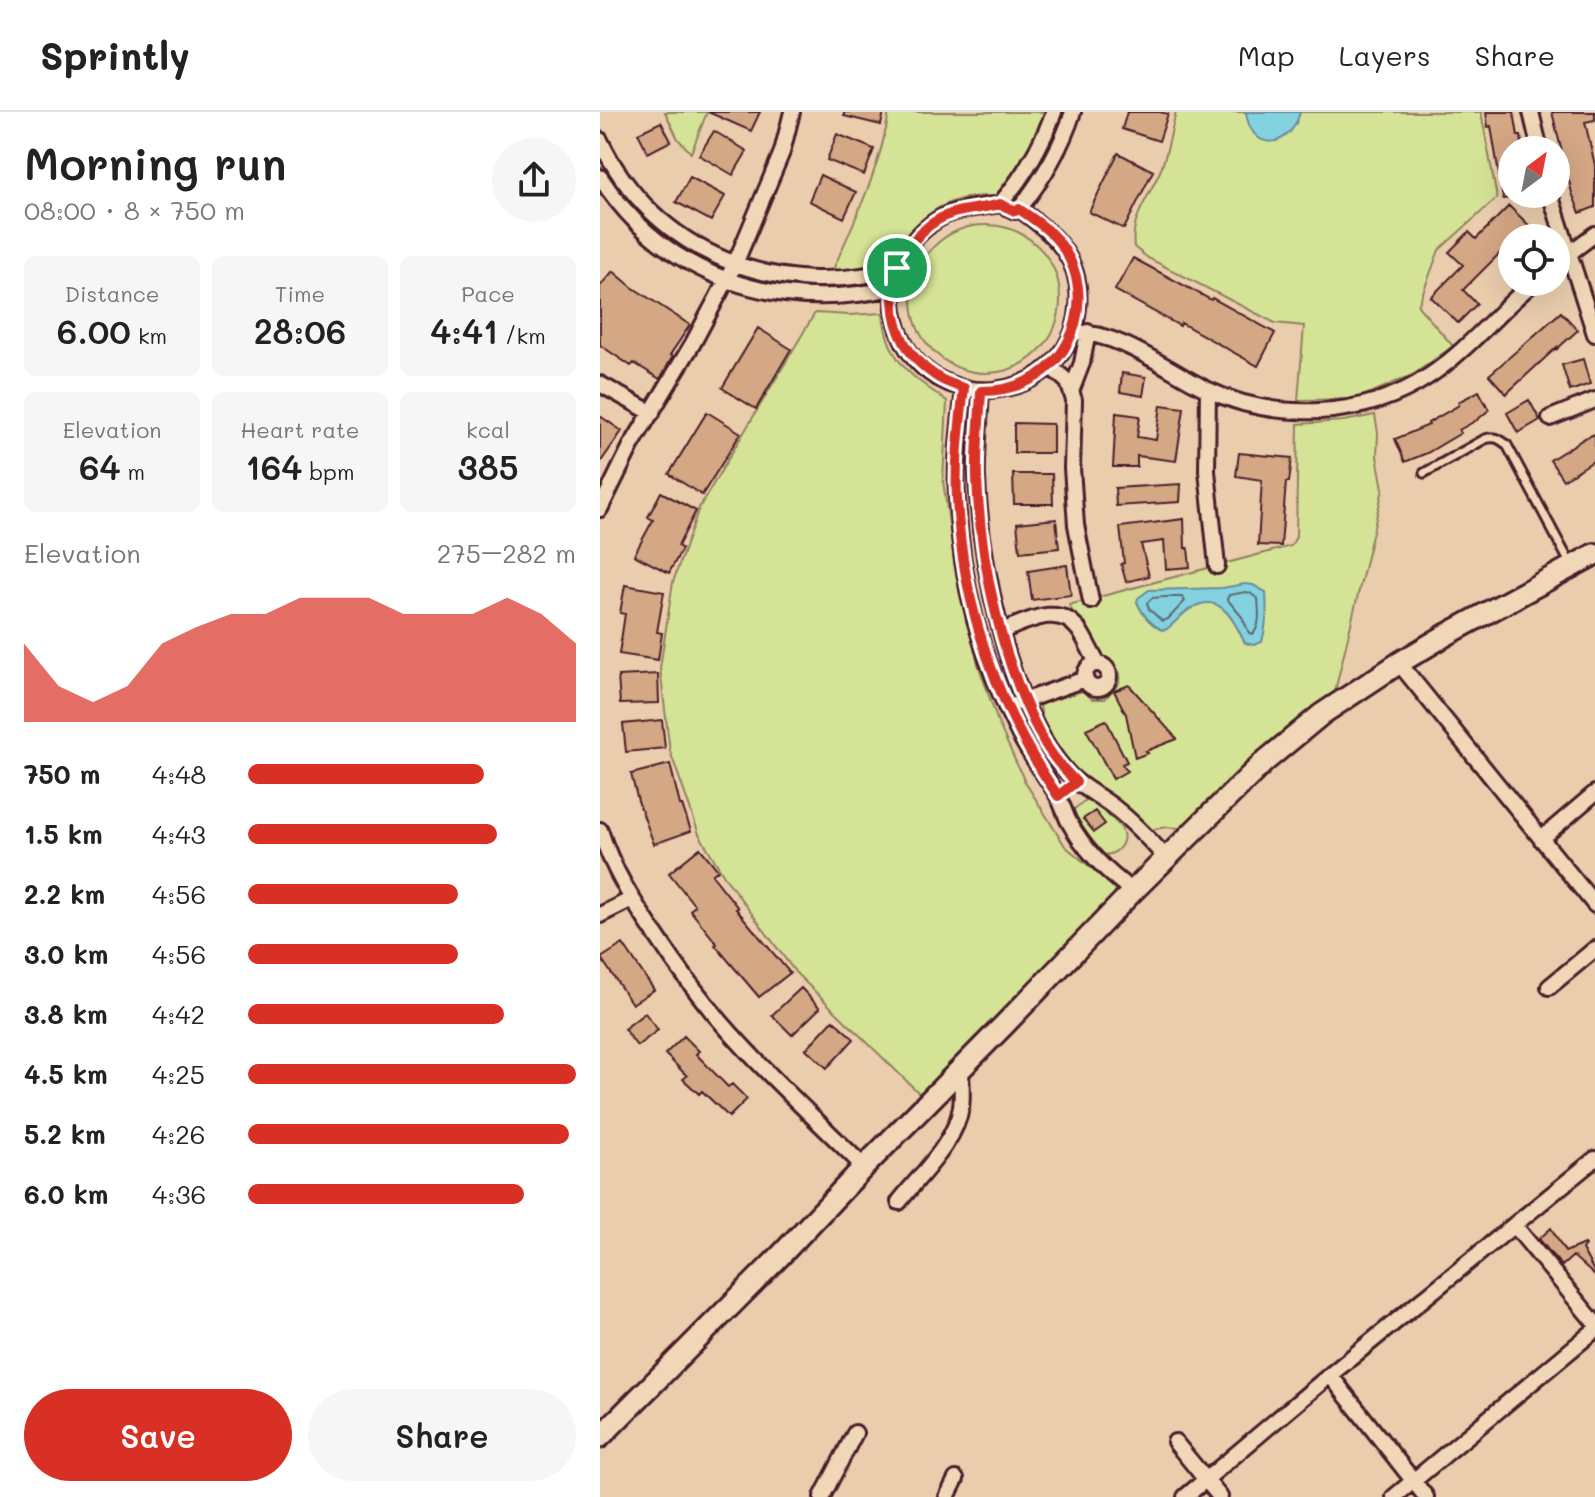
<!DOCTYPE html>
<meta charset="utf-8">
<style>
:root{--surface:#fff;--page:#f6f6f6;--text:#222;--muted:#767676;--line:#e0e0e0;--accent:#d93025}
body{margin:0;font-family:Mali,sans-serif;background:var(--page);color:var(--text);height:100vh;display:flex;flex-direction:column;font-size:30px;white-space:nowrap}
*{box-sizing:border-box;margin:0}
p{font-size:26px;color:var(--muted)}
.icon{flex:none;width:44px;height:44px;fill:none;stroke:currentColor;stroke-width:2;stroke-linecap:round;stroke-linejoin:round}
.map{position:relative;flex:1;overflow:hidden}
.details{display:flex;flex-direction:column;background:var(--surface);width:600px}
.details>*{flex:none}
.needle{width:52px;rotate:32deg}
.fabs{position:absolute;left:898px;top:24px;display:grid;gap:16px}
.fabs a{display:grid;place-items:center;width:72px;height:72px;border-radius:50%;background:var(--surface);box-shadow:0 8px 32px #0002;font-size:40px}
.pin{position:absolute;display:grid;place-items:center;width:68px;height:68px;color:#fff;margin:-34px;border:4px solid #fff;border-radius:50%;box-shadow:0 2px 8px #0007}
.round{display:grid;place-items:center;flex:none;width:84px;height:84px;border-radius:42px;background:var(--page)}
.summary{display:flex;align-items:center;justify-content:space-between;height:136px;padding:0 24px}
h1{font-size:44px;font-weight:600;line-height:60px}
.figures{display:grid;grid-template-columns:repeat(3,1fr);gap:12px;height:136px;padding:8px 24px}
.figures div{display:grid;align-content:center;border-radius:12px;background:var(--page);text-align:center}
.figures b{font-size:34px;font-weight:600}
.figures small{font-size:22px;font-weight:400}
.figures p{font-size:22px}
.chart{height:224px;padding:16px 24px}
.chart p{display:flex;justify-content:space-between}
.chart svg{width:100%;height:144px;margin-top:8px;fill:var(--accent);opacity:.7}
.action{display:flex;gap:16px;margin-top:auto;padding:16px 24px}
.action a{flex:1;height:92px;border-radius:48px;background:var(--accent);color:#fff;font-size:32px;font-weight:600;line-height:92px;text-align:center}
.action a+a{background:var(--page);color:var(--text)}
ul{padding:0 24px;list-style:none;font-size:26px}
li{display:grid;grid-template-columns:128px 96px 1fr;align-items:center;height:60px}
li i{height:20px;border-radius:10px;background:var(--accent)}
header{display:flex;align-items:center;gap:48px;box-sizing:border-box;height:112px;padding:0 40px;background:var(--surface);border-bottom:2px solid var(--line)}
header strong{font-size:38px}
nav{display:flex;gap:44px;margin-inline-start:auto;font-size:28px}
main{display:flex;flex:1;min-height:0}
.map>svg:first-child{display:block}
</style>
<header>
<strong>Sprintly</strong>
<nav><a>Map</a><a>Layers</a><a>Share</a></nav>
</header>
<main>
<section class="details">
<div class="summary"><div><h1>Morning run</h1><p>08:00 · 8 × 750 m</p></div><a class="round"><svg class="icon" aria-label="share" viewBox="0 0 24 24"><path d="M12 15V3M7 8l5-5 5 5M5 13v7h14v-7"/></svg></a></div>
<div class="figures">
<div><p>Distance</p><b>6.00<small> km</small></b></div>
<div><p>Time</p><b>28:06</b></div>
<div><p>Pace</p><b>4:41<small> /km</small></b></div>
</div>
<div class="figures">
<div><p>Elevation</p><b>64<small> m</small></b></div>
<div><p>Heart rate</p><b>164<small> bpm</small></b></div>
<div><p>kcal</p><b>385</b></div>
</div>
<div class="chart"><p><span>Elevation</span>275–282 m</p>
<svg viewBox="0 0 160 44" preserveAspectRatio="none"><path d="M0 44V20L10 33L20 38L30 33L40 20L50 15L60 11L70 11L80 6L90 6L100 6L110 11L120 11L130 11L140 6L150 11L160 20V44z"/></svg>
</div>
<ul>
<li><b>750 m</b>4:48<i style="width:72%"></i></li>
<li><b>1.5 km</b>4:43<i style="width:76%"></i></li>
<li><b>2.2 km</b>4:56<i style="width:64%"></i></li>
<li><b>3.0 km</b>4:56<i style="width:64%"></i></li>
<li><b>3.8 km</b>4:42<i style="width:78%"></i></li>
<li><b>4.5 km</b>4:25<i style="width:100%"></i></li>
<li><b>5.2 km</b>4:26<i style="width:98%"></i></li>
<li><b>6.0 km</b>4:36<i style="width:84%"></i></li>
</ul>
<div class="action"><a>Save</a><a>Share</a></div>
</section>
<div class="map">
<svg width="995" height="1385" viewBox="0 0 995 1385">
<rect width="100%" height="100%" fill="#eacdad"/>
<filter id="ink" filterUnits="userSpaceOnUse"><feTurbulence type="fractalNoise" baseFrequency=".0125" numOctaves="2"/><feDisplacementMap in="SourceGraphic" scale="16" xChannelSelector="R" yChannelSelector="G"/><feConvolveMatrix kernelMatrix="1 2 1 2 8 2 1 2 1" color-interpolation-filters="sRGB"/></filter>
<g filter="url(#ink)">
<path fill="#d5e396" stroke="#908160" stroke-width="2" d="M65 0H107L91 41 78 27Z
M289 0H446L436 28 406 85C346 78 315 104 287 155L233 158C255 107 281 55 289 0Z
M576 0H881L897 86 839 138 818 194 853 234 814 262 757 287 698 288 704 214 675 211 548 146 534 135C530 105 550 84 561 57 568 39 571 19 576 0Z
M312 187a74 74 0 1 1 148 0a74 74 0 1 1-148 0Z
M215 201 249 203 283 201C287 249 311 264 347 289L343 369 356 461 378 552 399 613 425 670 465 734 520 780 322 984 196 861 126 767 99 722 70 639 60 556 73 470 99 396Z
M775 303 778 321 777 344 783 377 732 592 589 717C573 715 562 713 547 720L521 692 506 679 475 659 460 645 442 609 440 593 445 590 483 579 492 587H505L519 571 520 561 514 551 499 545 469 493 691 434 696 425 698 312 744 309Z
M487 687C497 695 515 707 521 716 530 730 514 748 499 741 489 737 478 709 473 698Z"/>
<path fill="#83d2e0" stroke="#6c8a98" stroke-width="2" d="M646 0H700C691 37 651 42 646 0Z
M645 472 653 473 666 480C667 498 667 512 662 530L654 533 645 531C633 507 619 476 587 499 580 505 574 511 567 517L562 518C550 512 542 502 537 490L538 486 549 478 622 476Z"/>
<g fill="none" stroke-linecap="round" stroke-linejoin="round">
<path stroke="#616773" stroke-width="2" d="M646 480 650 481 658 487C659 499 661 513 653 522L649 521 642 505 627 487 629 483Z
M564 485H582L585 489 568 507 562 509 549 497 547 491 552 486Z"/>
</g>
<path fill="#d4a785" stroke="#4a1f2b" stroke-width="2" d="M108 0H160L151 19Z
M244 0H284L281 13 244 4Z
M527 0H560L568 2 559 29 522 17Z
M886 0H914L918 24H921L923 38H912V86L903 87 891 14 888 15Z
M952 0H995V8L985 10 995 53V95L980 101 972 81Z
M61 10 71 29 48 41 38 21Z
M114 19 147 39 133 63 99 43Z
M237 22 274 37 264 63 227 48Z
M518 41 553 59 524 117 489 100Z
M220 63 256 80 244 106 209 89Z
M90 65 125 84 111 109 76 90Z
M909 94 935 119 928 126H912V129L863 178 877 192 858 211 831 185 863 153 849 140 869 120 876 127Z
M533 146 611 188 612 186 675 221 658 254 581 211 580 214 515 178Z
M13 159 32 175 90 213 70 243 73 244 60 267 34 251 31 254 0 233V174Z
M961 200 978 218 957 237V235L906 282 889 263Z
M158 216 191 237 156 297 122 276Z
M983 247 990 272 970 279 962 253Z
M522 261 546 265 543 284 520 280Z
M879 279 889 298 877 308 859 318 861 321 827 341 805 350 795 327 829 313 828 311 859 293 858 290Z
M929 288 940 308 918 321 907 301Z
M561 293 584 296 576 349 537 344V355H513L516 301 540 304 537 325 556 328Z
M107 300 141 321 102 383 69 362Z
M0 304 22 319 0 351Z
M414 311 453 312V341H414Z
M995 322V348L963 368 950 348 985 326Z
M639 341 692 346 689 370H686L681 434 658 433 662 368 636 364Z
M413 362H452L453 392H414Z
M581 372 580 390 516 394 515 376Z
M61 380 96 399 78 434 82 437 69 461 34 443 53 408 48 405Z
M456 407 459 436 420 440 417 411Z
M584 407 585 436H588L590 455 566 457 564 429 541 432 549 464 526 470 521 452 524 451 520 415Z
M467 453 471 483 432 488 428 459Z
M25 473 64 480 57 520 62 521 58 548 19 542 25 502 20 501Z
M58 562 59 591 20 592 18 564Z
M529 573 577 627 546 639 548 641 535 646 526 602 514 579Z
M62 608 65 636 26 640 23 612Z
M506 608 527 650 522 652 527 659 513 667 486 617Z
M70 652 80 693H82L91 719 54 732 38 689 31 662Z
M495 699 505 712 494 720 483 707Z
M100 736 118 758 112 763 138 796 136 797 190 861 159 885 115 833 117 832 90 798 95 794 69 761Z
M23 832 54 878 32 892 1 846Z
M201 876 220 896 192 923 172 903Z
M45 901 58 918 37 934 24 917Z
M233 908 254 927 227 956 206 937Z
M84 924 99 939 96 942 128 975 132 972 147 987 129 1005 102 979 99 982 83 967 87 964 65 942Z
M951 1116 965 1140 984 1132 985 1133 982 1137 995 1161V1164L973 1144 962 1154 952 1143 939 1127Z"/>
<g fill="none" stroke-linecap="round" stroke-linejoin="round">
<defs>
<path id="lane" d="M824 361 885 327C894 324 899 326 907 333L971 453"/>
<path id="street" d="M931 0 940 38
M0 28C53 141 180 191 297 156
M0 65C65 166 179 202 292 176
M950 82 995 222
M400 92 415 99 419 97C455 122 483 148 478 196 469 294 328 309 298 216 293 200 291 184 295 168 296 166 296 158 297 156 305 134 325 113 346 103 363 95 382 96 400 92 424 64 441 35 454 0
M419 97C443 67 461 37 473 0
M956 151 995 122
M473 220C521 221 564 256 606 277 675 310 765 307 829 264 868 238 898 200 934 170
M450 254 468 270 474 288 472 356 476 413 491 489
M0 272 52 301
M364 276C360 312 355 348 357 385 360 468 382 550 420 624 431 644 444 662 456 681 461 689 464 699 468 708 484 738 506 760 533 779
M472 277 482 251 488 220
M608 278 607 359 617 454
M381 279C380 307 376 336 377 365 380 452 408 592 466 659 479 675 499 683 515 696 534 711 551 729 567 747
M950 306 995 288
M0 397 31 334 93 231 135 152 182 40 192 0
M402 519C426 510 459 490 479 518 486 528 491 541 498 552
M799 551 995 793
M485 564a12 12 0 1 1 24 0a12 12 0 1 1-24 0Z
M418 591 485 567
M0 718C12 757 35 793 58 826 77 855 98 883 121 910 165 961 216 1007 264 1055
M941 727 995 681
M0 803 32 787
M949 875 995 837
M299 1090C320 1063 356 1030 361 995 363 983 361 970 361 957
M914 1113 995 1211
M730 1263 826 1385
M575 1330 620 1385
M222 1385 255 1321
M347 1385 356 1367
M585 1385 730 1263 995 1047
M794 1385 995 1218"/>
<path id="secondary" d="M0 1325 180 1144 264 1055 405 912 533 779 664 650 722 602 799 551 846 523 995 442"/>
</defs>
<use href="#lane" stroke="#4a1f2b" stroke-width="13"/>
<use href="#street" stroke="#4a1f2b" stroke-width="20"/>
<use href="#secondary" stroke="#4a1f2b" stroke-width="26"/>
<use href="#lane" stroke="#efd7b7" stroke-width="7"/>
<use href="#street" stroke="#efd7b7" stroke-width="14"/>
<use href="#secondary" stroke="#efd7b7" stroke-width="20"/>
</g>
</g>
<g fill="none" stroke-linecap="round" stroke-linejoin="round" filter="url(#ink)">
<defs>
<path id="route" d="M400 92 415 99 419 97C436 109 454 120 465 139 493 183 476 245 430 268 414 276 398 279 381 279 380 307 376 336 377 365 380 451 401 549 442 626 450 642 463 657 476 670L458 684C397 596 362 494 357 386 355 349 360 312 364 276 354 273 344 270 336 264 281 229 279 152 330 113 354 95 374 99 400 92Z"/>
</defs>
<use href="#route" stroke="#fff" stroke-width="16"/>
<use href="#route" stroke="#d93025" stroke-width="10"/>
</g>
</svg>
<div class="fabs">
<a><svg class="needle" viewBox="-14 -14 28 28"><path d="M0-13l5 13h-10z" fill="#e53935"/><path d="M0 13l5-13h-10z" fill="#767676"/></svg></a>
<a><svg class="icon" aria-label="locate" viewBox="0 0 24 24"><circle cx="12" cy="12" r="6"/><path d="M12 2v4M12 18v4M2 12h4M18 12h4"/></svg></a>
</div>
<div class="pin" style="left:297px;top:156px;background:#1e9e55"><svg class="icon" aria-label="arrive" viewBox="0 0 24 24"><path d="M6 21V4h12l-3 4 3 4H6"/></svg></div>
</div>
</main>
